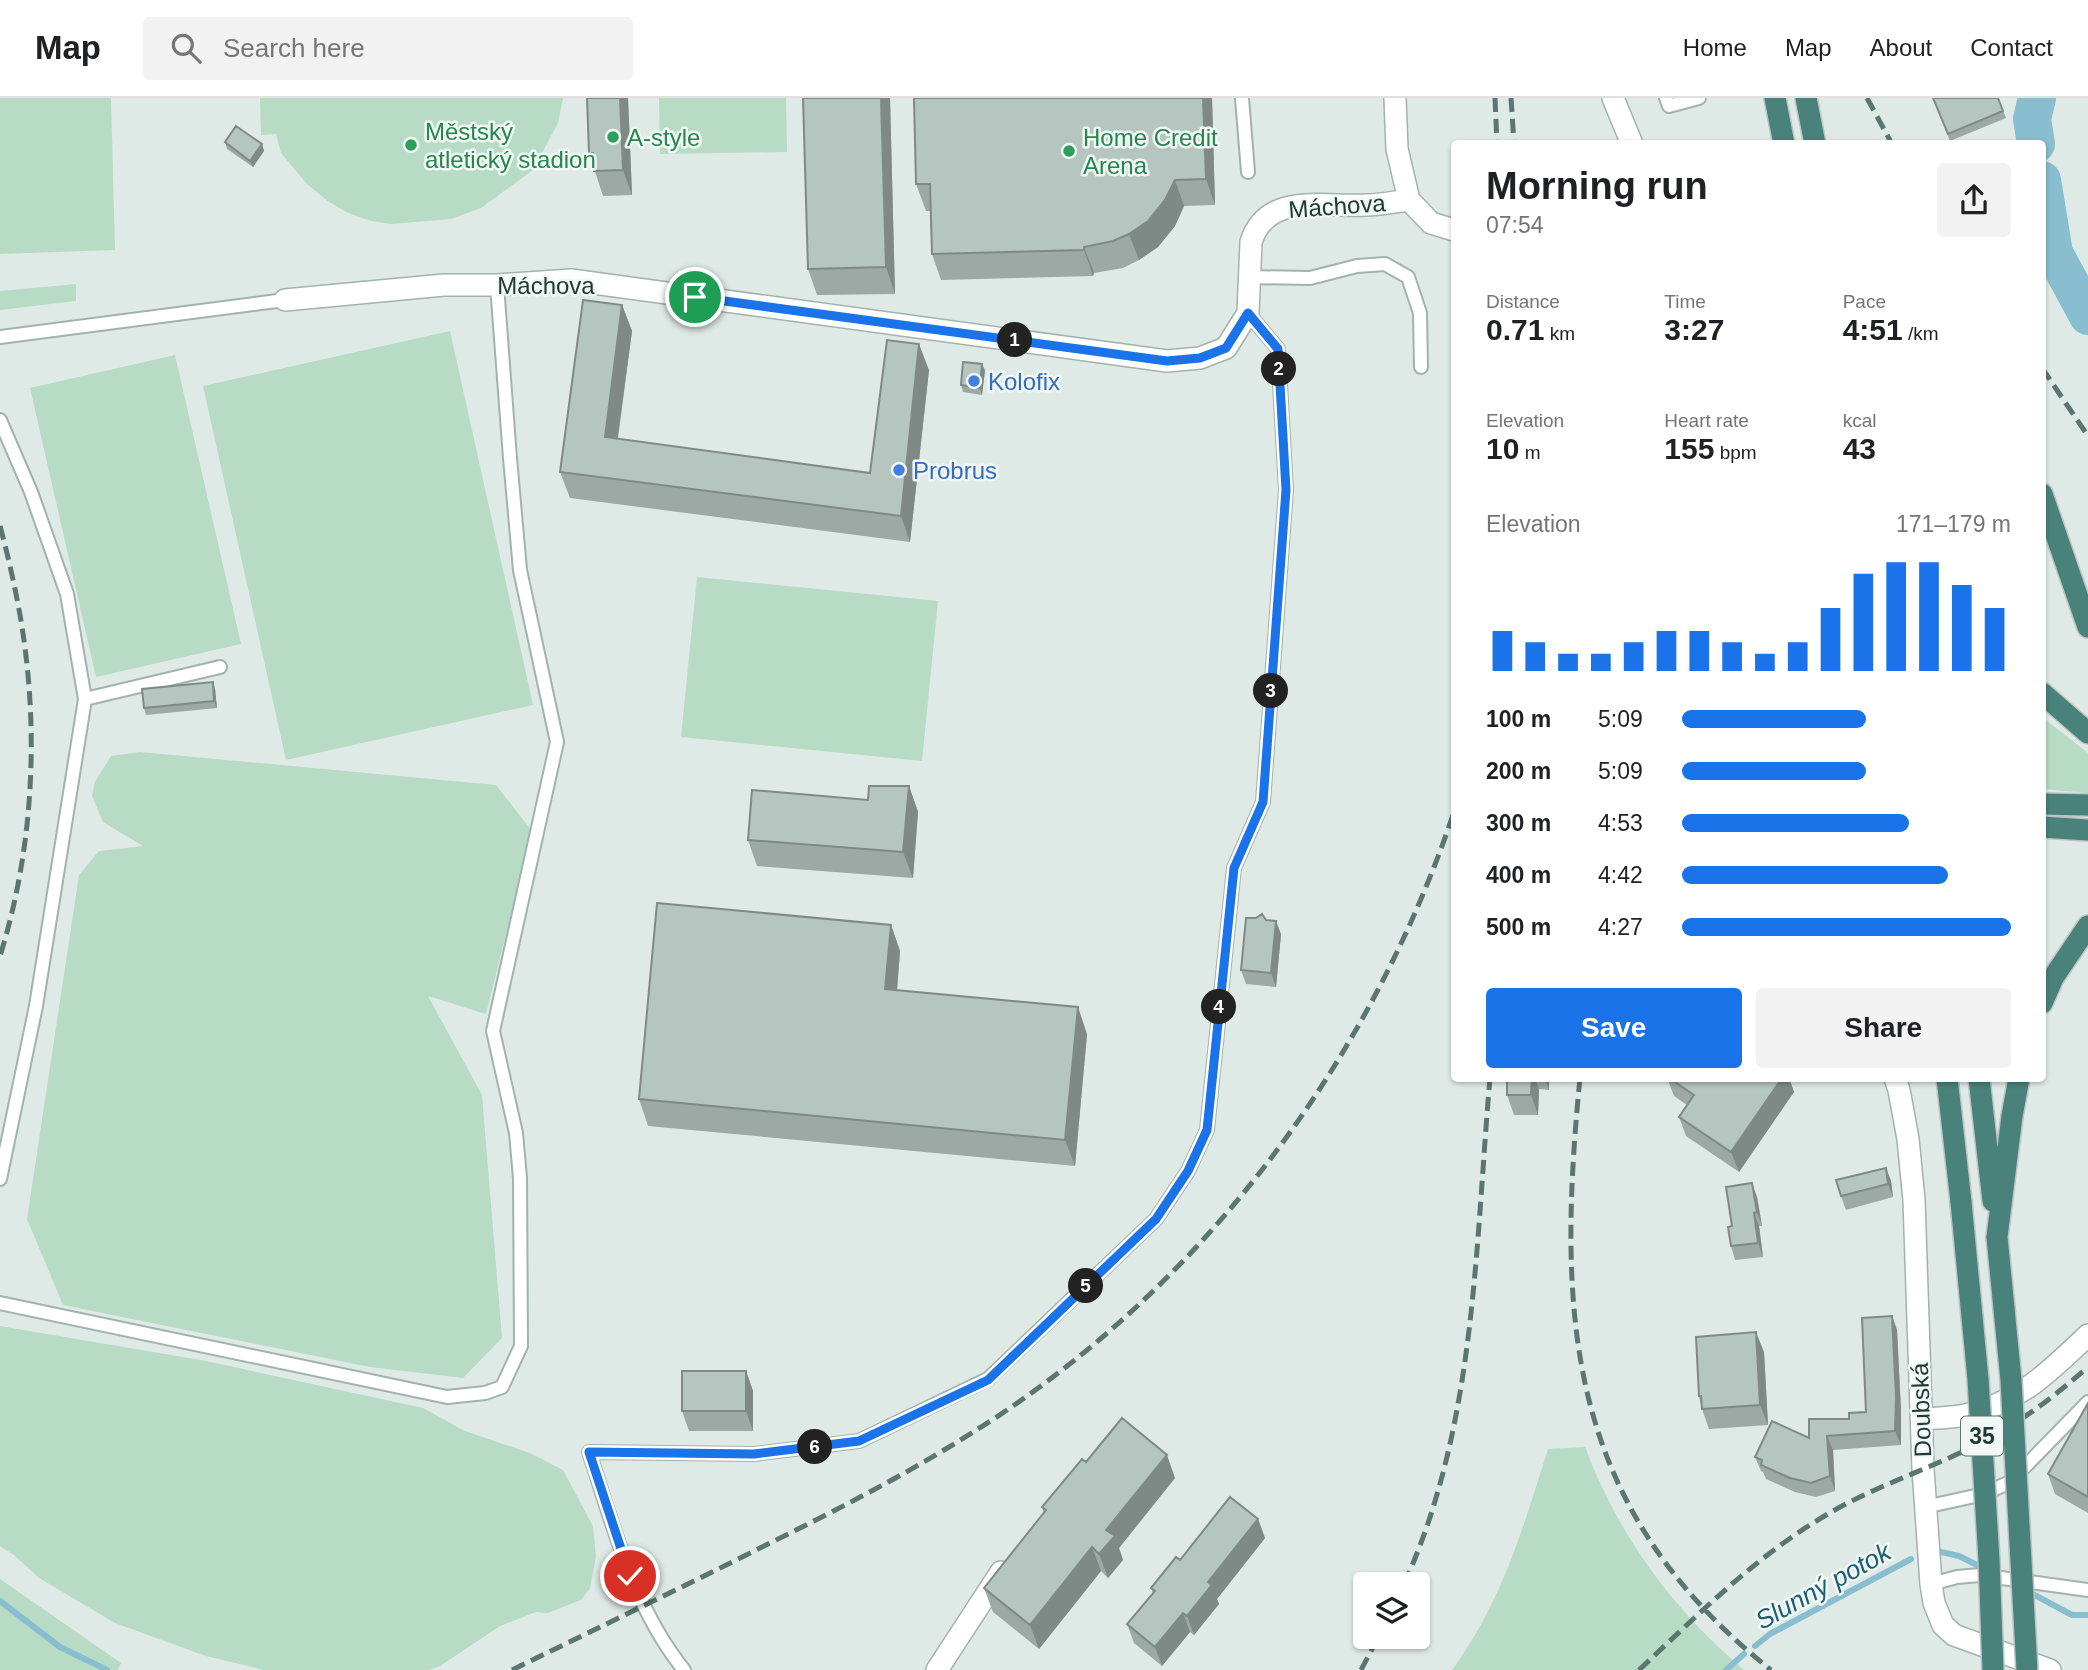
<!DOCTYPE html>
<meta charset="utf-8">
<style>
:root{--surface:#fff;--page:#f2f2f2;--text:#202124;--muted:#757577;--line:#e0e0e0;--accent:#1a73e8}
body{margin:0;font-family:Helvetica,sans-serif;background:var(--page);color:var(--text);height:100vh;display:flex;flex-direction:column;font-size:26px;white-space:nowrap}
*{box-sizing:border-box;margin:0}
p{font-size:23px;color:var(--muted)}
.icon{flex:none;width:38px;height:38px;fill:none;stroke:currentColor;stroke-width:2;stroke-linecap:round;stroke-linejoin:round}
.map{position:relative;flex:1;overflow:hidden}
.drawer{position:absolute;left:1451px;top:42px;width:595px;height:942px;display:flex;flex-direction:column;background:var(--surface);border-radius:7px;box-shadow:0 2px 5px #0004}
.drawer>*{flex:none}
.buttons{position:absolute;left:1353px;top:1474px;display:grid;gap:14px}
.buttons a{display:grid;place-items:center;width:77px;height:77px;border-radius:7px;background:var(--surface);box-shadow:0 2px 5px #0004;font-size:35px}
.pin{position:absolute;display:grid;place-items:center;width:60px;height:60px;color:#fff;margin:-30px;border:4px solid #fff;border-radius:50%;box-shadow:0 2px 7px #0007}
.km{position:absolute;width:35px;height:35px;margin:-18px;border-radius:50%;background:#222;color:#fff;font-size:19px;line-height:35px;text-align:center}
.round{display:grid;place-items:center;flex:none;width:74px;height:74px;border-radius:7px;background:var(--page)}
.headline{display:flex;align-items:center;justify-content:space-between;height:119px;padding:0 35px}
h1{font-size:38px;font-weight:800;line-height:52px}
.figures{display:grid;grid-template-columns:repeat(3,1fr);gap:10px;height:119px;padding:7px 35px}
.figures div{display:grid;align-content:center}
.figures b{font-size:30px;font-weight:800}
.figures small{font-size:19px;font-weight:400}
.figures p{font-size:19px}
.chart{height:196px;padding:14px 35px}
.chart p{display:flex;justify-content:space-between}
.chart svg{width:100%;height:126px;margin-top:7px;stroke:var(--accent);stroke-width:6}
.action{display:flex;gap:14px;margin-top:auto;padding:14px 35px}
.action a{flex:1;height:80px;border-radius:7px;background:var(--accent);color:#fff;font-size:28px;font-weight:800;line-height:80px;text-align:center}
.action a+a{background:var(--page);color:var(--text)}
ul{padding:0 35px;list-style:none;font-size:23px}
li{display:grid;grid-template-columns:112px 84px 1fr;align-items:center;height:52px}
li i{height:18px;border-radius:9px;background:var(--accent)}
header{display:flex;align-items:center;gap:42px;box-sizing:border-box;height:98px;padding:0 35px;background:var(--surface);border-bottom:2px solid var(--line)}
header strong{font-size:33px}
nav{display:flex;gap:38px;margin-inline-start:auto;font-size:24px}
.search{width:490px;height:63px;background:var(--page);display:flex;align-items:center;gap:18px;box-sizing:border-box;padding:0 24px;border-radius:7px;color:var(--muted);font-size:26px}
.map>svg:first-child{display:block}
</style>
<header>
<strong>Map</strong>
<div class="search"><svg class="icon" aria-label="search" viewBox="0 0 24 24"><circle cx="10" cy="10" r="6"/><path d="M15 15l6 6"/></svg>Search here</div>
<nav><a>Home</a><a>Map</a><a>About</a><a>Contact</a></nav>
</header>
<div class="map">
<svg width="2088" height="1572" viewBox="0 0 2088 1572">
<rect width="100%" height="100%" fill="#dfeae6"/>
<path fill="#b8dbc5" d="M0 0H111L115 152 0 156Z
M260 0H563L558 25 533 72 481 110 451 121 391 126 371 123 348 115 329 104 307 86 281 55 276 36 261 37Z
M659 0H786L787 54 660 56Z
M76 186V203L0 212V193Z
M450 233 533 607 286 662 203 288Z
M175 257 241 546 96 579 30 290Z
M697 479 938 503 922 663 681 639Z
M2042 619 2088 655V695L2042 691Z
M140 654 496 687 532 733 486 916 428 898 482 997 502 1240 463 1280 370 1269 63 1207 27 1121 79 777 99 753 143 748 103 724 92 698 95 684 111 658Z
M0 1228 206 1263 423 1310 465 1333 530 1355 563 1372 593 1428 596 1459 590 1490 581 1502 548 1515 536 1514 500 1528 440 1568 429 1572H264L206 1558 115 1525 39 1480 14 1457 0 1448Z
M1585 1349C1619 1439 1672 1510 1744 1572H1452C1502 1504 1523 1430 1548 1351Z
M0 1481 121 1565 118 1572H0Z"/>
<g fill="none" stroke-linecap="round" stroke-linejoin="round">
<path stroke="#88becf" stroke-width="6" d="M1941 1454 1959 1458 1985 1471
M2029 1494 2072 1517H2088
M0 1503 60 1549 107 1572
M1755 1548 1770 1536 1911 1461
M1726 1572 1744 1556"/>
<path stroke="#88becf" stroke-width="38" d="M2036 46 2032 21 2037 0
M2042 82 2054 155 2088 218"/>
<defs>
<path id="service" d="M1242 0 1248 74
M1666 0 1669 8 1699 0
M1249 179 1310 180 1357 168 1385 166 1408 179 1420 215 1421 269
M0 239 285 202
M0 322 31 394 67 496 85 601 36 908 0 1081
M85 601 220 569
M0 1205 447 1299 485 1295 502 1289 521 1248 520 1080 516 1035 493 933 557 644 520 472 510 360 497 187
M1925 1409 1984 1396 2010 1384 2088 1304
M1931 1486 1957 1479 1980 1477 2088 1492
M684 1572C633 1509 614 1429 589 1354L754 1356 859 1343 988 1281 1156 1121 1188 1073 1207 1032 1234 770 1263 704 1286 392 1278 251 1248 215"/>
<path id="minor" d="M285 202 444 187H497L571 182 1167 263 1200 260 1226 250 1248 215 1251 144C1267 93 1325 110 1366 107 1380 107 1395 104 1409 102
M1895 980 1899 992 1908 1041 1914 1102 1923 1371 1931 1486 1934 1505 1943 1527 1954 1537 2050 1572
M1922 1321C1936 1320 1951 1320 1965 1317 2020 1304 2049 1274 2088 1237
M937 1572 1001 1474"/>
<path id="tertiary" d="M1395 0 1397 51 1409 102 1431 125 1454 132
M1613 0 1632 46"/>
<path id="trunk" d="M1775 0 1784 46
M1806 0 1815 46
M2042 396 2088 529
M2042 595 2088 635
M2042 706 2088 707
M2042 729 2088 732
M2042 905 2053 880 2088 828
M1947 980 1961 1104
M1979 980 1993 1103
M1997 1139 2012 1018 2019 980"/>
</defs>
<use href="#service" stroke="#a2b2ad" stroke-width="16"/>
<use href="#minor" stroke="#a2b2ad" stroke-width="24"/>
<use href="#tertiary" stroke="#a2b2ad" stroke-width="24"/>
<use href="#trunk" stroke="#bcc4c2" stroke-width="24"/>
<use href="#service" stroke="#fff" stroke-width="12"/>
<use href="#minor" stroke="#fff" stroke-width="21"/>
<use href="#tertiary" stroke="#fff" stroke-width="21"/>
<use href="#trunk" stroke="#48827a" stroke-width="21"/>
<path stroke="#5b7671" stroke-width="5" stroke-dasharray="14 7" stroke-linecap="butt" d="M1495 0 1497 46
M1511 0 1514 46
M1867 0 1892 46
M2042 270 2088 338
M0 428C7 454 13 480 18 506 40 621 35 746 0 858
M1580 980C1556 1222 1567 1410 1771 1572
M1404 1486C1476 1328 1475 1150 1490 980
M512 1572C600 1529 687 1487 774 1443 855 1403 935 1361 1010 1310 1219 1167 1374 952 1454 714
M1361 1572 1379 1538
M1639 1572C1701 1514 1759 1455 1833 1413 1884 1384 1942 1367 1993 1338 2028 1319 2058 1295 2088 1269"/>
<defs>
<path id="trunk-bridge" d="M1961 1104 1978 1281 1989 1462 1993 1572
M1997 1139 2011 1282 2027 1572"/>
</defs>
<use href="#trunk-bridge" stroke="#bcc4c2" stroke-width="24" stroke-linecap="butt"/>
<use href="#trunk-bridge" stroke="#48827a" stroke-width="21"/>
</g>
<path fill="#9ca9a4" d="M628 0 632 97 603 98 589 55Z
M890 0 895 196 817 197 808 171Z
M914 0H1212L1215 107 1184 108 1175 128 1158 149 1139 162 1123 170 1094 175 1093 178 941 182 932 156 930 113H926L916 86Z
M1933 0H1998L2006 20 1950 43Z
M225 44 262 46 264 53 253 69 227 51Z
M622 207 632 233 618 341 870 375 929 272 910 444 570 400 560 374Z
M985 272 982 297 963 294 961 287Z
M215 591 217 610 146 617 144 610Z
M909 688 918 714 913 780 757 768 748 742Z
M891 827 900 853 897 893 1087 936 1075 1068 648 1028 639 1001Z
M1281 836 1276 889 1246 886 1241 872Z
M1504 980H1549V992L1539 991 1538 1017H1514L1507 997V988Z
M1667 980H1789L1794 994 1739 1074 1686 1038 1679 1019 1687 1007 1674 998Z
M1886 1070 1891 1083 1893 1099 1846 1112 1841 1098Z
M1757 1099 1762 1128H1759L1763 1159 1735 1162 1731 1148 1732 1128Z
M1892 1218 1897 1232 1901 1313V1347L1833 1352 1835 1393 1816 1399 1795 1394 1766 1381 1763 1374 1761 1373 1755 1359 1809 1340 1866 1314Z
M1764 1254 1768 1327 1709 1331 1702 1311 1699 1298Z
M746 1273 753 1293V1333H689L682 1313Z
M2088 1305V1415L2055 1396 2048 1376Z
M1086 1364 1175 1380 1119 1450 1123 1462 1108 1480 1101 1473 1039 1551 993 1514 984 1490 1044 1415 1042 1409Z
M1258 1421 1265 1440 1217 1501 1219 1506 1194 1537 1190 1534 1162 1568 1134 1545 1127 1526 1153 1495 1151 1490 1180 1462Z"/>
<path fill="#7f8a86" d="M620 0H628L632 97 623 72Z
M881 0H890L895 196 886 169Z
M1203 0H1212L1215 107 1206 81Z
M262 46 264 53 253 69 250 63Z
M1175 82 1184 108 1175 128 1158 149 1139 162 1129 136Z
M1084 149 1094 175 1093 178 1084 152Z
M622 207 632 233 614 366 605 339Z
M919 246 929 272 910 444 901 418Z
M982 266 985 272 982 297 980 290Z
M213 584 215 591 217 610 214 603Z
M909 688 918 714 913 780 903 754Z
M1276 823 1281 836 1276 889 1271 875Z
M891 827 900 853 895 918 885 891Z
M1078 909 1087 936 1075 1068 1065 1042Z
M1532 980H1535L1539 991 1538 1017 1531 997Z
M1545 980H1549V992Z
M1782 980H1789L1794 994 1739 1074 1731 1054Z
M1886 1070 1891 1083 1893 1099 1888 1086Z
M1752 1085 1757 1099 1762 1128 1757 1114Z
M1754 1115 1759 1128 1763 1159 1758 1145Z
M1892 1218 1897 1232 1901 1313V1347L1895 1333Z
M1756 1234 1764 1254 1768 1327 1760 1307Z
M746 1273 753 1293V1333L746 1313Z
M1827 1338 1833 1352 1835 1393 1830 1378Z
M1167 1357 1175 1380 1119 1450 1123 1462 1108 1480 1099 1456 1106 1432Z
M1258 1421 1265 1440 1217 1501 1219 1506 1194 1537 1187 1518 1208 1484Z
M1092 1449 1101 1473 1039 1551 1030 1527Z
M1183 1515 1190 1534 1162 1568 1155 1549Z"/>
<path fill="#b5c5bf" stroke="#7f8a86" stroke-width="2" d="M587 0H620L623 72 594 73 593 55H589Z
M803 0H881L886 169 808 171Z
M914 0H1203L1206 81 1175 82 1165 102 1148 123 1129 136 1113 143 1084 149V152L932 156 930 86H916Z
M1933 0H1998L2003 13 1948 36Z
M236 28 262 46 250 63 225 44Z
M583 202 622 207 605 339 870 375 887 242 919 246 901 418 560 374Z
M963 264 982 266 980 290 961 287Z
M213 584 214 603 144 610 142 591Z
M869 688H909L903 754 748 742 752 692 868 702Z
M657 805 891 827 885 891 1078 909 1065 1042 639 1001Z
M1262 816 1266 822 1276 823 1271 875 1241 872 1246 820H1256Z
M1507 980H1532L1531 997H1507Z
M1669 980H1782L1731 1054 1679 1019 1694 997Z
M1886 1070 1888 1086 1841 1098 1836 1082Z
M1752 1085 1757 1114 1754 1115 1758 1145 1731 1148 1728 1129 1732 1128 1726 1089Z
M1892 1218 1896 1299 1895 1333 1827 1338 1830 1378 1811 1385 1790 1380 1761 1367 1762 1362 1755 1359 1772 1323 1809 1340V1321H1849V1315L1866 1314 1862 1220Z
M1756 1234 1760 1307 1702 1311 1701 1298H1699L1696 1239Z
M682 1273H746V1313H682Z
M2088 1305V1399L2048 1376Z
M1122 1320 1167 1357 1106 1432 1115 1438 1099 1456 1092 1449 1030 1527 984 1490 1046 1412 1042 1409 1082 1361 1086 1364Z
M1230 1399 1258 1421 1208 1484 1212 1487 1187 1518 1183 1515 1155 1549 1127 1526 1155 1493 1151 1490 1176 1459 1180 1462Z"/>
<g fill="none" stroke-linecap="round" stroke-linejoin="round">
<defs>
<path id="route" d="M630 1478 589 1354 754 1356 859 1343 988 1282 1156 1121 1188 1073 1207 1032 1234 770 1263 704 1286 392 1278 251 1248 215 1226 250 1200 260 1167 263 695 199"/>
</defs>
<use href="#route" stroke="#fff" stroke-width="14"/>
<use href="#route" stroke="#1a73e8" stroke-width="9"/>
</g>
<g fill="#2e9e5b" stroke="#f0f7f4" stroke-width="2.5">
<circle cx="613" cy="39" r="7"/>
<circle cx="411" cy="47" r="7"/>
<circle cx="1069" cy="53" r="7"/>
</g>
<g fill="#3f7fe0" stroke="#f0f7f4" stroke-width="2.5">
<circle cx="974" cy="283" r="7"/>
<circle cx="899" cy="372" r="7"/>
</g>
<g text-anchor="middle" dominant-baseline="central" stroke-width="5" stroke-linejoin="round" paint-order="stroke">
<rect fill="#f0f7f4" stroke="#5f736e" stroke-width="2" x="1961" y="1318.5" width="42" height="39" rx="5"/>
<g font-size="23" font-weight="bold" fill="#213a35">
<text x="1982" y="1338">35</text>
</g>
<g font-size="24" fill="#27864d" stroke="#f0f7f4" text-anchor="start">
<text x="425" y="33">Městský<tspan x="425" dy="28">atletický stadion</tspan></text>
<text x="627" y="39">A-style</text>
<text x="1083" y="39">Home Credit<tspan x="1083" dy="28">Arena</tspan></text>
</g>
<g font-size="24" fill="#213a35" stroke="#f0f7f4">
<text transform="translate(1337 108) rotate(-4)">Máchova</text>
<text x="546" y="187">Máchova</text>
<text transform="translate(1921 1312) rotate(-92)">Doubská</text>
</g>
<g font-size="24" fill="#366cbe" stroke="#f0f7f4" text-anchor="start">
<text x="988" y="283">Kolofix</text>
<text x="913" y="372">Probrus</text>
</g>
<g font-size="26" font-style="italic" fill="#1c5e74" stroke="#f0f7f4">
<text transform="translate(1823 1488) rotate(-29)">Slunný potok</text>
</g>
</g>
</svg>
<div class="buttons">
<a><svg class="icon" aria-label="layers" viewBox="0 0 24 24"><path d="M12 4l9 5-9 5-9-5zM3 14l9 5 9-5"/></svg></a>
</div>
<div class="pin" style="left:695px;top:199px;background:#1e9e55"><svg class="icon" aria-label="arrive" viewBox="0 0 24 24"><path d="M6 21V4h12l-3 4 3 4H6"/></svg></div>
<div class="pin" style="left:630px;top:1478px;background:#d93025"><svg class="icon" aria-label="check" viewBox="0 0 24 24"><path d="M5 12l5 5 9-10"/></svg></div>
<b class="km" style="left:1015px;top:242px">1</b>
<b class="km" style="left:1279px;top:271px">2</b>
<b class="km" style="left:1271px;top:593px">3</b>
<b class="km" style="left:1219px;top:909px">4</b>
<b class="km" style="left:1086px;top:1188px">5</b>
<b class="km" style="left:815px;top:1349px">6</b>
<section class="drawer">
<div class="headline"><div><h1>Morning run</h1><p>07:54</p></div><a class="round"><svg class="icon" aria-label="share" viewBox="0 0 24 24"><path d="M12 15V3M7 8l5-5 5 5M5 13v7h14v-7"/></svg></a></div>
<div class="figures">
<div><p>Distance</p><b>0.71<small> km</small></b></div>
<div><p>Time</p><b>3:27</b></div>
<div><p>Pace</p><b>4:51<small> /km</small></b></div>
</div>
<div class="figures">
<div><p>Elevation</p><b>10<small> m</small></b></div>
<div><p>Heart rate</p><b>155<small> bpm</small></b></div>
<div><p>kcal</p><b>43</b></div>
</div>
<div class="chart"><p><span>Elevation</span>171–179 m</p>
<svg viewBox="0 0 160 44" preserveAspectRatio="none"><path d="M5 44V30M15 44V34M25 44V38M35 44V38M45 44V34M55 44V30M65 44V30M75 44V34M85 44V38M95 44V34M105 44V22M115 44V10M125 44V6M135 44V6M145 44V14M155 44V22"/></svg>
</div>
<ul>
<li><b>100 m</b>5:09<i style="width:56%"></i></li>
<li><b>200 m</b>5:09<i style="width:56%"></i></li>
<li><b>300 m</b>4:53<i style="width:69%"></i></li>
<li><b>400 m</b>4:42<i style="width:81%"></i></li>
<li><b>500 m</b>4:27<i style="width:100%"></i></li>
</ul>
<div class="action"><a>Save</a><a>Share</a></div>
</section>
</div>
